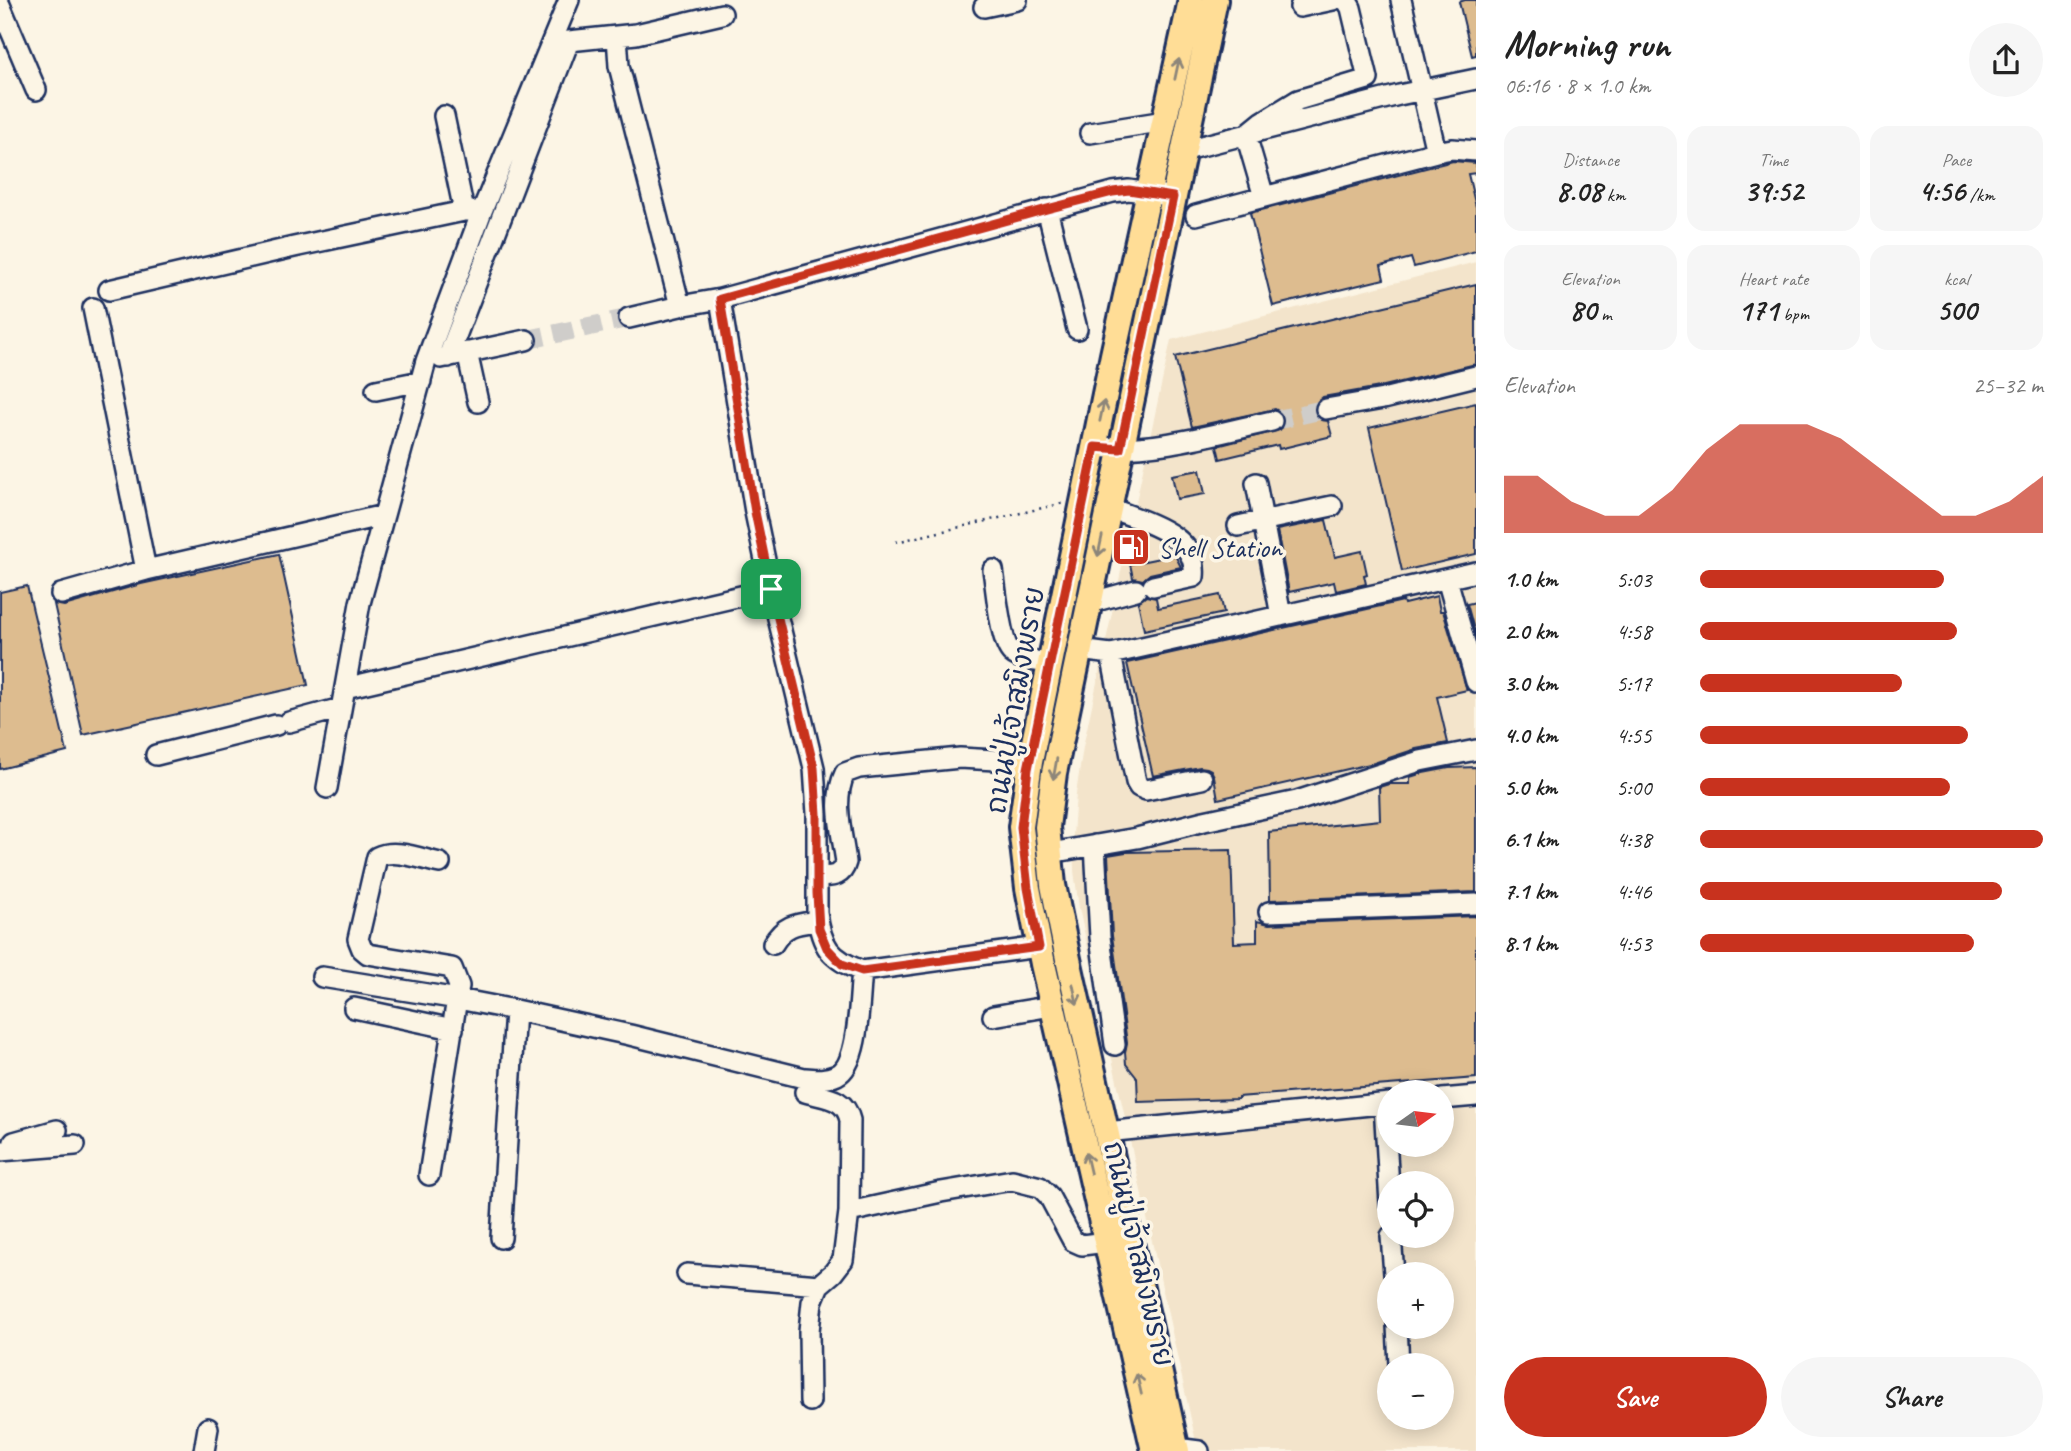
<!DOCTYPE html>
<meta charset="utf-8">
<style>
:root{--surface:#fff;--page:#f6f6f6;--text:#222;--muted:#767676;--accent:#c8321e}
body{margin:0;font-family:Caveat,"Playpen Sans Thai",sans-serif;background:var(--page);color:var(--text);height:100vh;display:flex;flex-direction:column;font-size:26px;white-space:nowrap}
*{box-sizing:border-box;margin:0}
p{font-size:23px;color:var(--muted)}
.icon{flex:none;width:38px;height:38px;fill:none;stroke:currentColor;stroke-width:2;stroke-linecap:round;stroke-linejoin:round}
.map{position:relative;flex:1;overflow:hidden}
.sheet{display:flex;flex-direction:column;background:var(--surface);width:595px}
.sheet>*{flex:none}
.needle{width:46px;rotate:76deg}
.tools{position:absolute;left:1377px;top:1080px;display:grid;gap:14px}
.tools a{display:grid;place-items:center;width:77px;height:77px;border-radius:50%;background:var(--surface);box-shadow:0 4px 18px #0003;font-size:35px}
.pin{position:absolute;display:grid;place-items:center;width:60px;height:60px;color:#fff;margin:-30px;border-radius:14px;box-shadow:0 4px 10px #0006}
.round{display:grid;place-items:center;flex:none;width:74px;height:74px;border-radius:37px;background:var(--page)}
.overview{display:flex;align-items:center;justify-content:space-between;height:119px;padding:0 28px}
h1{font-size:38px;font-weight:700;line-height:52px}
.stats{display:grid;grid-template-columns:repeat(3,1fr);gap:10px;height:119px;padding:7px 28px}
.stats div{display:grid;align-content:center;border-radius:18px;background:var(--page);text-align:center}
.stats b{font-size:30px;font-weight:700}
.stats small{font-size:19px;font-weight:400}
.stats p{font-size:19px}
.chart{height:196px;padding:14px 28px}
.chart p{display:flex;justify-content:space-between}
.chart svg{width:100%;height:126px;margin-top:7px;fill:var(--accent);opacity:.7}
.cta{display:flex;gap:14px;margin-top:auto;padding:14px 28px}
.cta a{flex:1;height:80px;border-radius:42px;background:var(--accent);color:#fff;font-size:28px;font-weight:700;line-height:80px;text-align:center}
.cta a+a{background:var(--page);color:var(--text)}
ul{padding:0 28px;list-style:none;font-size:23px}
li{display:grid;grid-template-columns:112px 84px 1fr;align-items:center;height:52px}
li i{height:18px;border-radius:9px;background:var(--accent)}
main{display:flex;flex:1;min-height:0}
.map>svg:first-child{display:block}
</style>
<main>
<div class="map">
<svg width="1476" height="1451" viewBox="0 0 1476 1451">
<rect width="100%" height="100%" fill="#fcf5e5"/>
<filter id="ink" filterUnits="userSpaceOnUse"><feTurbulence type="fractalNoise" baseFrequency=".0143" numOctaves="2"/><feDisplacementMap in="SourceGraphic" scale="14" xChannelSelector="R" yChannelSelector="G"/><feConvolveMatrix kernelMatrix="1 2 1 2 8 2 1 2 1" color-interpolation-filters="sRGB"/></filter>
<g filter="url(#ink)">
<path fill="#f3e4cb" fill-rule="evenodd" d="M1476 262V1451H1198L1079 908 1074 871 1073 835 1076 794 1083 747 1171 340ZM1390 1092H1442V1144H1390ZM1390 1183H1442V1236H1390ZM1390 1274H1442V1326H1390ZM1390 1365H1442V1418H1390Z"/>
<path fill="#ddbc8f" stroke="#1b2f5e" stroke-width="2" d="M1465 0H1476V55L1472 56 1459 2Z
M1453 161 1476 163V173L1468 174 1476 207V251L1414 267 1411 258 1381 266 1384 279 1273 306 1250 213Z
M1476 284V364L1380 387 1323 397 1315 404 1314 412 1321 420 1328 421 1332 436 1279 449 1278 445 1220 459 1217 446 1280 430 1284 424V418L1280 412 1275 409 1192 427 1175 357Z
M1476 403V554L1402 571 1369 428Z
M1200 470 1205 494 1177 499 1172 475Z
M1326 520 1335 557 1362 551 1367 574 1364 575 1366 584 1336 591 1334 582 1289 592 1277 530Z
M279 554 308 685 83 735 54 604 64 606 141 584Z
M1175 555 1181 567 1150 574 1143 580 1133 578 1130 564Z
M27 586 67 752 0 769V592Z
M1220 595 1224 613 1144 630 1138 602 1146 596 1156 598 1158 608Z
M1437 596 1440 611H1443L1467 690 1437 697 1448 743 1416 749 1374 763 1218 799 1214 776 1211 770 1207 768 1200 767 1153 776 1127 663 1403 601 1404 604Z
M1476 602V637L1467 604Z
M1476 767V892L1270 900 1269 832 1380 820 1379 787 1389 784H1410V777L1423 773 1449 768Z
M1231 850 1234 943 1257 942V921L1269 924 1476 916V1078L1238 1097V1099L1138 1102 1137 1078 1126 1064 1125 1052 1127 1043 1112 936 1108 855 1126 852Z"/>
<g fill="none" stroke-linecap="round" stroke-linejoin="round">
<path stroke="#cfcdca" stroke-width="19" stroke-dasharray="19 10" stroke-linecap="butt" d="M526 340 629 318
M1272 421 1326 409"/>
<defs>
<path id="minor" d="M1344 0 1347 1 1351 8 1368 79 1298 100 1262 122 1246 135 1264 197 1436 152 1452 149 1476 151
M1401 0 1436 152
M0 5 36 90
M984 7 1017 0
M1300 7 1333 0
M617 36 619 66 680 306 629 318
M444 116 464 211
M1090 133 1165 121
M1182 151 1399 95 1476 79
M1047 209 1077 329
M1196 215 1264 197
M109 290 294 247 464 211H482
M680 306 720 299
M93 308 146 570 384 515
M467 352 478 402
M448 357 569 41 636 34 722 14
M441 358 526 340
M376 390 421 381
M1326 409 1383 399 1476 376
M1095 447C1154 452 1214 434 1272 421
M1256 483 1281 616
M1108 507C1140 521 1199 533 1194 577L1153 586
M1238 526 1332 506
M993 570C996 587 1000 643 1012 653 1021 661 1039 661 1050 663
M1447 579 1476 682
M61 594 146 570
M1089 603 1136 590
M1079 650 1111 654 1476 572
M1111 654 1136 782 1139 787 1146 790 1202 779
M345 688 771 589
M289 722 341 708
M156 755 276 725
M327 788 360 603 426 361 482 211 569 0
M1095 845 1100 937 1115 1045
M1050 853 1137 838 1204 821 1297 801 1420 761 1476 750
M817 877C831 876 842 878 846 862 842 833 832 800 845 773L859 768 960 758 1030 762
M1269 912 1476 904
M773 944C785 924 796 924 818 921
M1039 947 862 971C830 959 821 946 817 913V814L814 768 771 589 755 512 720 299 1113 192 1129 190 1162 195
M322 977 458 999 515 1010 630 1035 804 1078C816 1079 826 1080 837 1075 860 1064 859 995 862 971
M354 1008 453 1029
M993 1016 1052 1006
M805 1092C825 1098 845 1097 850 1120L849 1212 843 1260 833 1273 819 1285 812 1302 809 1331 810 1401
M1442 1099 1476 1096
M1384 1104 1390 1204
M1106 1132 1390 1103
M14 1142 57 1130
M0 1151 75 1145
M429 1175 459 986 452 968 368 954 362 949 358 939 377 857C395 848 421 859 440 863
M849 1212 941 1192 1012 1180 1040 1187 1049 1196 1073 1241 1082 1245 1106 1242
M1391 1236 1394 1274
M501 1238 515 1010
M687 1274 819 1285
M1397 1326 1399 1365
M1164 1449 1176 1448 1199 1451
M204 1451 208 1428"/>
<path id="major" d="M1154 1451 1043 964 1028 888 1021 827 1030 762 1113 355 1191 0
M1177 1451 1068 959 1053 885 1047 827 1054 773 1215 0"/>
</defs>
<use href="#minor" stroke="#1b2f5e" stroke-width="24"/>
<use href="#major" stroke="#1b2f5e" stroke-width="30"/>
<path stroke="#1b2f5e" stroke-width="2.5" stroke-dasharray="2 5" stroke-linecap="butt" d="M896 542 1064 503"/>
<use href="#minor" stroke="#fcf5e5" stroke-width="19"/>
<use href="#major" stroke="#ffdd96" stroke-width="24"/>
</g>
<defs><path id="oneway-shaft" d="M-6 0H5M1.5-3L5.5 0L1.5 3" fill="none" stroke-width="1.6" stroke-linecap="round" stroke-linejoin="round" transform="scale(1.75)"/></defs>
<g stroke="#8d867a">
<use href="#oneway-shaft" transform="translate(1177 69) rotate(-78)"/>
<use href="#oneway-shaft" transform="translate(1102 411) rotate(-78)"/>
<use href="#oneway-shaft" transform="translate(1100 546) rotate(102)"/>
<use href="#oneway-shaft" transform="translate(1055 769) rotate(100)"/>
<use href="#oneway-shaft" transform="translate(1075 994) rotate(78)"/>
<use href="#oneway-shaft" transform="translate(1088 1163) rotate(-103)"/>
<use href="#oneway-shaft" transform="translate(1139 1384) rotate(-103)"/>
</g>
</g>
<g fill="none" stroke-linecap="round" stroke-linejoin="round" filter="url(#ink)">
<defs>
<path id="route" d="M1129 190 1173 197 1120 449 1095 447 1028 769 1021 827 1028 888 1039 947 862 971 842 964 827 948 819 929 817 893V814L814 768 771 589 755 512 720 299 1047 209 1113 192Z"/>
</defs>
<use href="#route" stroke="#fff" stroke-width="14"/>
<use href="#route" stroke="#c8321e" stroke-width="9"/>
</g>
<defs>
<symbol id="fuel-square" viewBox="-11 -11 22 22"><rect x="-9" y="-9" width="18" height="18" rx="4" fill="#c8321e" stroke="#fcf5e5"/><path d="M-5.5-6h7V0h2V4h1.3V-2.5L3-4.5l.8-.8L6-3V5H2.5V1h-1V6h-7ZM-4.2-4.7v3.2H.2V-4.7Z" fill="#fff"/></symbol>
</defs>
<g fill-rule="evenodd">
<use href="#fuel-square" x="1109" y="525" width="44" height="44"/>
</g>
<g text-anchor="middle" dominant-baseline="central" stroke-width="7" stroke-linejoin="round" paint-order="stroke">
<g font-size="28" fill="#1b2f5e" stroke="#fcf5e5" text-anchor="start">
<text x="1158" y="547">Shell Station</text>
</g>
<g font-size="28" fill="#1b2f5e" stroke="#fcf5e5">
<text transform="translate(1015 700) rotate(-80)">ถนนปู่เจ้าสมิงพราย</text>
<text transform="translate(1139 1254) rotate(77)">ถนนปู่เจ้าสมิงพราย</text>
</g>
</g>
</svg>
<div class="tools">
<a><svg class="needle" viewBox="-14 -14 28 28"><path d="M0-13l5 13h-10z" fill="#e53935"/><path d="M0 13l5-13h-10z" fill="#767676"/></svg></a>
<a><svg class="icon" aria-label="locate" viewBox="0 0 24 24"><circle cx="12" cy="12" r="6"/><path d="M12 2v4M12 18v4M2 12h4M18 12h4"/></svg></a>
<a>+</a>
<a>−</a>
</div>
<div class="pin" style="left:771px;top:589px;background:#1e9e55"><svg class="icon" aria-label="arrive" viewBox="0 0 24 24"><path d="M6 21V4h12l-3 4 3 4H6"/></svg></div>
</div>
<section class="sheet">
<div class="overview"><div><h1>Morning run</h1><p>06:16 · 8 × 1.0 km</p></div><a class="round"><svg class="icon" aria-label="share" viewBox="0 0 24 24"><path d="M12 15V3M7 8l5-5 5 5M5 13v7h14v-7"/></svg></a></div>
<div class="stats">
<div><p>Distance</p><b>8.08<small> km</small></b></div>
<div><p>Time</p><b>39:52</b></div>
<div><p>Pace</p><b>4:56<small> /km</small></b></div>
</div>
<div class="stats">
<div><p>Elevation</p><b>80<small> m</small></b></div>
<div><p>Heart rate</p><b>171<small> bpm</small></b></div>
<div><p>kcal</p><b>500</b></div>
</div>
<div class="chart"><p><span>Elevation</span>25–32 m</p>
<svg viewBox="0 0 160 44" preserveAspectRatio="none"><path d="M0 44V24L10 24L20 33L30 38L40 38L50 29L60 15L70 6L80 6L90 6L100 11L110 20L120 29L130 38L140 38L150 33L160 24V44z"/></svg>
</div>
<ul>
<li><b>1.0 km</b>5:03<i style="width:71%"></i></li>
<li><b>2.0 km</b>4:58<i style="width:75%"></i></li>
<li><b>3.0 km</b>5:17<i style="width:59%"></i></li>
<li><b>4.0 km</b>4:55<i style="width:78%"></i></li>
<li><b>5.0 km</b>5:00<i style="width:73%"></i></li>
<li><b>6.1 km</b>4:38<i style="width:100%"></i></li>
<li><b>7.1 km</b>4:46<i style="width:88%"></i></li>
<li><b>8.1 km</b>4:53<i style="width:80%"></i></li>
</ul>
<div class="cta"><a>Save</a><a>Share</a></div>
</section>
</main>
